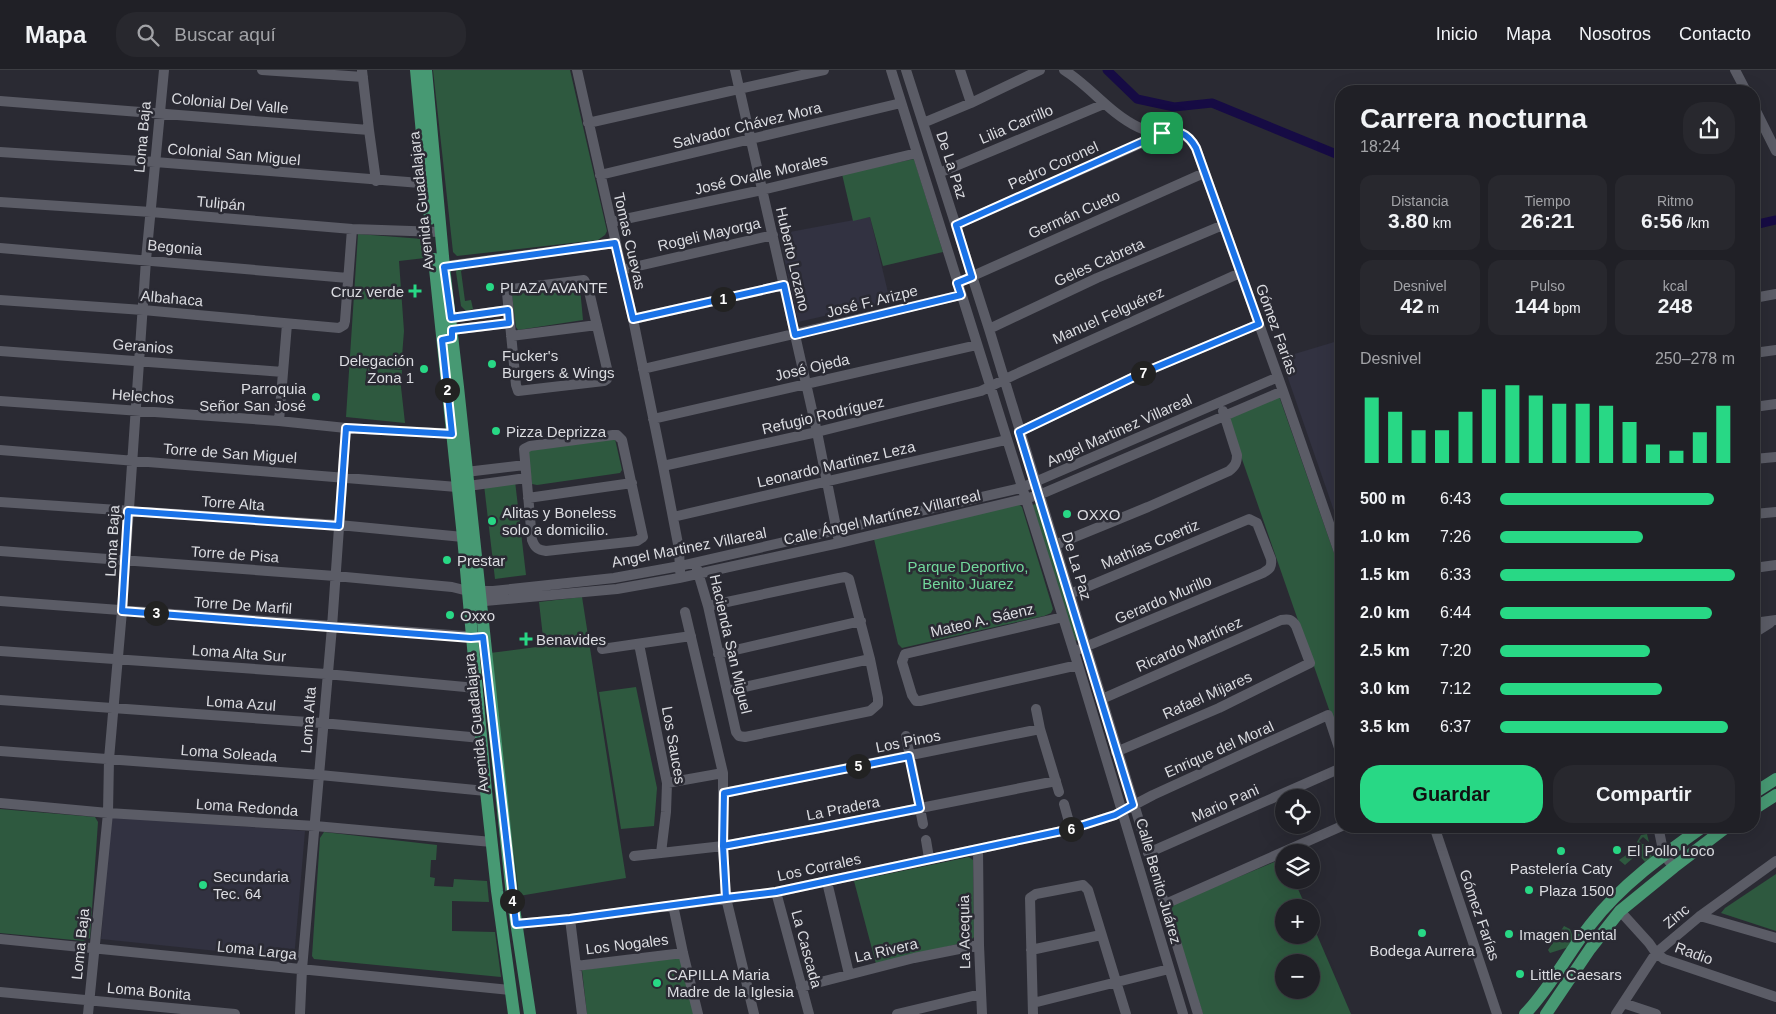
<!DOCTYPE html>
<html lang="es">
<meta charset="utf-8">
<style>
:root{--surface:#202026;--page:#28282e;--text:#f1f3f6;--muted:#a2a3a7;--line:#3d3e43;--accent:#28d885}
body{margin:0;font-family:Helvetica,sans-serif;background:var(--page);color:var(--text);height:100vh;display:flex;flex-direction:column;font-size:19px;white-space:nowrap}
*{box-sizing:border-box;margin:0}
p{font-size:16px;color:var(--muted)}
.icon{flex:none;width:28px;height:28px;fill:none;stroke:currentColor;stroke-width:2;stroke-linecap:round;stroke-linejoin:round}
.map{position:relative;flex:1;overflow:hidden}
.details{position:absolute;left:1335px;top:15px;width:425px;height:748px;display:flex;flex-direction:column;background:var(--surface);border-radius:20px;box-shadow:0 5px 20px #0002,0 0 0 1px var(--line)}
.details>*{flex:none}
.tools{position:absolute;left:1275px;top:719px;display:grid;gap:10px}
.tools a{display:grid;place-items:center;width:45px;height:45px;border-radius:50%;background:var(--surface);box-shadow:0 5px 20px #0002,0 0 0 1px var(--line);font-size:25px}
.pin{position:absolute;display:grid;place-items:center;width:42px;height:42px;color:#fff;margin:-21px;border-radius:10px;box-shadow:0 2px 8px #0006}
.km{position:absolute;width:25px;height:25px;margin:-12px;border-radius:50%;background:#222;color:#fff;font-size:14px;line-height:25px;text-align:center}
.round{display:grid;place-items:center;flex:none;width:52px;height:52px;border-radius:20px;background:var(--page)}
.summary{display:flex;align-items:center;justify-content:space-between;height:85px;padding:0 25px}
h1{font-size:28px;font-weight:700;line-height:38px}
.figures{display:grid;grid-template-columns:repeat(3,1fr);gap:8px;height:85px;padding:5px 25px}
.figures div{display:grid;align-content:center;border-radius:12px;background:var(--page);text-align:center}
.figures b{font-size:21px;font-weight:700}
.figures small{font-size:14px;font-weight:400}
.figures p{font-size:14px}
.chart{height:140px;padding:10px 25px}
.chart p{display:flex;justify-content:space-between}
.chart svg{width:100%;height:90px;margin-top:5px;stroke:var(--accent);stroke-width:6}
.cta{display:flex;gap:10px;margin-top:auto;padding:10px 25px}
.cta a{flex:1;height:58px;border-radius:20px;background:var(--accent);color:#111;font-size:20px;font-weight:700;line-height:58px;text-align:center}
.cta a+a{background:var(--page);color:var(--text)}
ul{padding:0 25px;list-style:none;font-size:16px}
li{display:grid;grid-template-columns:80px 60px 1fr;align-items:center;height:38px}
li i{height:12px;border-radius:6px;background:var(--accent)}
header{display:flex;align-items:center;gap:30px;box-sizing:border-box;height:70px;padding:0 25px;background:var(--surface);border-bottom:1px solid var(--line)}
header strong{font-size:24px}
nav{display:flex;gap:28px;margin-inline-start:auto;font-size:18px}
.search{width:350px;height:45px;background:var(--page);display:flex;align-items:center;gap:12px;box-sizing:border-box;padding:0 18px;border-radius:20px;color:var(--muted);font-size:19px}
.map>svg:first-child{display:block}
</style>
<header>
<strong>Mapa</strong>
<div class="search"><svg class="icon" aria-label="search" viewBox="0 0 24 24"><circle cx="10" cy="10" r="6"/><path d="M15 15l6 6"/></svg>Buscar aquí</div>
<nav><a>Inicio</a><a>Mapa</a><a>Nosotros</a><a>Contacto</a></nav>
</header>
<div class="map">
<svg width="1776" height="944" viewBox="0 0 1776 944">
<rect width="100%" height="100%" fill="#2a2a33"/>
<path fill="#323241" d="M870 147 890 231 798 252 779 164Z
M1341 270V461L1281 288Z
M111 747 305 761 294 889 101 869Z"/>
<path fill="#2e593f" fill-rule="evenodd" d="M433 0H570L607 161 605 165 598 170 457 186 453 182Z
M914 89 943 182 883 196 870 147 853 151 842 104Z
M358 164 423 169 425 188 399 191 404 261 401 299 367 297 365 315 367 316 368 298 402 300 401 317 405 353 346 347Z
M466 198 461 201 465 231 471 230 473 239 466 241 461 236 456 202 457 199Z
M575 215 580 218 583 250 518 260 516 257 512 225Z
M1279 326 1341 503V674L1227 346Z
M615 369 622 400 620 403 537 415 532 414 527 380Z
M515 411 526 505 495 509 484 415Z
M1039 433 1078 570 1073 571 1029 436Z
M1019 434 1022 437 1053 539 1051 543 1044 546 902 578 898 574 874 469Z
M582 527 626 808 519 826 490 583 544 576 539 532Z
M636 617 657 718 654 756 621 759 599 622Z
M0 739 95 747 98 752 90 868 84 871 0 863Z
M324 762 437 775 436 790H431L430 807 435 808 434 816 453 817 454 809 487 811 489 832 452 831V861L495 862 501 907 314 889 312 886 320 768Z
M1647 764 1649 772 1643 767 1639 771 1642 774H1645L1649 779 1652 787 1645 792 1639 785 1634 783 1632 785 1633 788 1625 795 1619 790 1639 776 1637 772 1641 765Z
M969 787 973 790 974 867 970 871 876 894 854 811Z
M1284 788V810H1294L1306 837 1284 838V865H1311V851L1351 944H1203L1170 840 1176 833ZM1284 892H1311V920H1284Z
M1776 804V861L1721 843 1725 838Z
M1564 856 1570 859 1574 870 1569 877 1550 883 1548 880Z
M678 886 681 891 694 944H587L582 900Z"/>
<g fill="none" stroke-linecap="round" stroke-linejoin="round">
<path stroke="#160b44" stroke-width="9" d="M1107 0 1137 29 1174 37 1212 33 1341 86
M1754 155 1776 150"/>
<path stroke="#5b5c66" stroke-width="10" d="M262 0 363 7
M362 0 369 60 376 111
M577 0 633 249 663 396 679 479 680 501
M735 0 817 362 838 467
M891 0 1078 595 1183 944
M906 0 989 259 1198 944
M960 0 971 33
M1064 0C1090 16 1109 43 1138 57 1160 69 1182 52 1196 78L1283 321 1341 488
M1735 0 1746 21
M0 31 369 60
M1754 37 1776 81
M588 53 824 0
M923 53 971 33 1040 0
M0 82 155 92 433 114
M939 103 1104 34
M600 105 901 33
M0 132 151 142 352 159 440 162
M611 152 762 120 917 83
M956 155 1162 64
M0 178 348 208
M439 197 615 173
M621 200 773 165
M584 210 588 217 608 303 607 309 604 311 518 321 516 315 507 223 512 219Z
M957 213 1204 103
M1754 228 1776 224
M0 230 143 240 339 258 344 255 345 251 352 159
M451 248 508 240
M633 249 784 215
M989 259 1097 208 1223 155
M452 260 509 253
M511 266 597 255
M0 281 283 302
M1754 283 1776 280
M643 299 961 225
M0 331 279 351 346 358 459 364
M1754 337 1776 334
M653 349 977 275
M279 351 287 254
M1019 362 1140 304 1259 254
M613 365H617L622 370 643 467 637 471 546 481C538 480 535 478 532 470L524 379 530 376Z
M0 380 457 417
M1754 389 1776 387
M663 396 817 362 981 321 1014 305 1240 203
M466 402 525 395
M468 416 526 408
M528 428 632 413
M0 432 339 455 463 467
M1754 444 1776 442
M673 447 1006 370
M1055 475 1148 437 1229 401C1235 396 1237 393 1237 385L1223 341
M0 481 335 506 452 517 468 521H493L614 508 680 496 1021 418 1278 307
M1754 498 1776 495
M697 499 708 536 736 662 739 666 745 667 870 641 878 634V628L870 589 849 509 845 507 839 508 708 536
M1070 524 1249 449 1257 453 1271 489C1272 497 1270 499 1263 503L1080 579
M0 531 478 567
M474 532 617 519 679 508 839 473 1024 429 1039 425 1283 321
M685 542 723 703V776L726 828 754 944
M1063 547 905 584 902 592 912 625 916 631H920L1078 595
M1754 553 1776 550
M1754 563 1770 553
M639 574 667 713 666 742 661 783
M602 579 691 566
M0 581 326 604 476 618
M718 584 861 551
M727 621 870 589
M1102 629 1281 550C1289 549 1292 549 1296 556L1310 593 1219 638 1116 682
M0 630 322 653 481 668
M1036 639 1040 659 1059 722
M906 666 923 754
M0 681 320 705 486 721
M667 713 723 703
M724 723 1040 659
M0 733 108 743 315 756 492 772
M1064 734 1071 759
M1434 756 1497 944
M1658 756 1664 785 1674 797
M926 770 929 788
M978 779 979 875 982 944
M1148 783 1341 698
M634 786 723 776 820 758 1056 711
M827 812 849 904
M776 822 809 944
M673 835 683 883 698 944
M1163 835 1342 756
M1620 841 1649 873 1656 883 1664 889 1776 927
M1700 846 1776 868
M570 849 582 944
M516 854 570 849 776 822 1071 759 1115 745 1153 725 1328 645 1341 684
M0 869 511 920
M1031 880 1101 865
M576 896 683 883
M801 917 914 888 979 875
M0 922 235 944
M1033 933 1169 899
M1623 933 1656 944
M88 944 108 743 109 689 122 541 146 190 164 0
M300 944 302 899 332 557 346 358
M897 944 981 924
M1033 944 1030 828 1036 824 1083 815 1088 820 1126 944
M1616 944 1656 883 1700 846 1776 791"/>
<path stroke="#479973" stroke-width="12" d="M416 0 430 149
M426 0 444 197 458 317 512 825 530 944
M434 189 463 467 486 721 497 821 514 944
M1754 723 1776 709
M1754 739 1776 725
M1525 944C1551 917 1568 883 1591 854 1622 814 1663 785 1704 756
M1546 944 1590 879 1620 841 1674 797 1728 756"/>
</g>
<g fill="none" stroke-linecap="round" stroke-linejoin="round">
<defs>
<path id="route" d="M1162 63 956 155 972 207 957 213 961 225 795 265 784 215 633 249 615 173 444 197 451 248 508 240 509 253 452 260V268L442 270 452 364 346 358 339 456 128 441 122 541 471 568 483 567 516 854 570 849 726 828 723 776 820 758 920 738 909 686 724 723 723 776 726 828 776 822 1071 759 1115 745 1133 735 1019 362 1140 304 1259 254 1196 78C1187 62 1180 61 1162 63"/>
</defs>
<use href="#route" stroke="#fff" stroke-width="10"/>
<use href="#route" stroke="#1a73e8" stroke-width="6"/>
</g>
<g fill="#28d885" stroke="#2a2a33" stroke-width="2">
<circle cx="490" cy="217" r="5"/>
<path d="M412.5 213.5h5v5h5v5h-5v5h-5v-5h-5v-5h5z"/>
<circle cx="492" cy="294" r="5"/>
<circle cx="424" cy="299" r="5"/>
<circle cx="316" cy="327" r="5"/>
<circle cx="496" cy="361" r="5"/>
<circle cx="1067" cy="444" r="5"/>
<circle cx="492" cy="451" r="5"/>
<circle cx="447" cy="490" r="5"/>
<circle cx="450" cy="545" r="5"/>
<path d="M523.5 561.5h5v5h5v5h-5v5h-5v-5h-5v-5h5z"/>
<circle cx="1617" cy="780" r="5"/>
<circle cx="1561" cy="781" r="5"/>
<circle cx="203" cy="815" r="5"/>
<circle cx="1529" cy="820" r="5"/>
<circle cx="1422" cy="863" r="5"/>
<circle cx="1509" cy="864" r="5"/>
<circle cx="1520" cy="904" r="5"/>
<circle cx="657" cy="913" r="5"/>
</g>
<g text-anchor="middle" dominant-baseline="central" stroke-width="5" stroke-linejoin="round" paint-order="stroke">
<g font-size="15" fill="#dbdce1" stroke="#2a2a33">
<text transform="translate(230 33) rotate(5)">Colonial Del Valle</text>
<text transform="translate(1016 54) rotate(-23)">Lilia Carrillo</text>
<text transform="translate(747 55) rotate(-14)">Salvador Chávez Mora</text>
<text transform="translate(142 67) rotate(-85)">Loma Baja</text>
<text transform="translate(234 84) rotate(5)">Colonial San Miguel</text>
<text transform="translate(952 95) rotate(72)">De La Paz</text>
<text transform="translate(1053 95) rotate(-24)">Pedro Coronel</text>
<text transform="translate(761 104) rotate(-13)">José Ovalle Morales</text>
<text transform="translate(421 131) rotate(-96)">Avenida Guadalajara</text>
<text transform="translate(221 133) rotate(5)">Tulipán</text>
<text transform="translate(1074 144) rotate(-24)">Germán Cueto</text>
<text transform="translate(709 164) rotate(-13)">Rogeli Mayorga</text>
<text transform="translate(630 171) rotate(77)">Tomas Cuevas</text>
<text transform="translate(175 177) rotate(5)">Begonia</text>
<text transform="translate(793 189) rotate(77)">Huberto Lozano</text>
<text transform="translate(1099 192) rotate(-24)">Geles Cabreta</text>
<text transform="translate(172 228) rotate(5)">Albahaca</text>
<text transform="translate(872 231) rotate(-14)">José F. Arizpe</text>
<text transform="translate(1108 245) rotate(-24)">Manuel Felguérez</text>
<text transform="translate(1277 259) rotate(70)">Gómez Farías</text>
<text transform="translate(143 276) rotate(4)">Geranios</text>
<text transform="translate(812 297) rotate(-13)">José Ojeda</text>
<text transform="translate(143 326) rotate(4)">Helechos</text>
<text transform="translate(823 345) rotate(-13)">Refugio Rodríguez</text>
<text transform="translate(1119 360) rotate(-24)">Angel Martinez Villareal</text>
<text transform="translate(230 383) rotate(4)">Torre de San Miguel</text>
<text transform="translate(836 394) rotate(-13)">Leonardo Martinez Leza</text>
<text transform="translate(233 433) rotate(4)">Torre Alta</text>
<text transform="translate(882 447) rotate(-13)">Calle Ángel Martínez Villarreal</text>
<text transform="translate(112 471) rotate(-87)">Loma Baja</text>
<text transform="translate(1150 474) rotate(-23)">Mathías Coertiz</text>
<text transform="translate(689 477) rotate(-11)">Angel Martinez Villareal</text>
<text transform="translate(235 484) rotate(4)">Torre de Pisa</text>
<text transform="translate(1077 496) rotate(73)">De La Paz</text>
<text transform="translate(1163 529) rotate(-23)">Gerardo Murillo</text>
<text transform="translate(243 535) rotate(4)">Torre De Marfil</text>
<text transform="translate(982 550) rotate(-13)">Mateo A. Sáenz</text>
<text transform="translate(731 574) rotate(77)">Hacienda San Miguel</text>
<text transform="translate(1189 574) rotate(-24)">Ricardo Martínez</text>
<text transform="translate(239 583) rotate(4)">Loma Alta Sur</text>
<text transform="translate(1207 625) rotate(-24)">Rafael Mijares</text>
<text transform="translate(241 633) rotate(4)">Loma Azul</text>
<text transform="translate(308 650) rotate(-86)">Loma Alta</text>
<text transform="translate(476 653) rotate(-96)">Avenida Guadalajara</text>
<text transform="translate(908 671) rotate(-11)">Los Pinos</text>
<text transform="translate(674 675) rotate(80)">Los Sauces</text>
<text transform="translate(1219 679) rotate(-24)">Enrique del Moral</text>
<text transform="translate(229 683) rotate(4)">Loma Soleada</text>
<text transform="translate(1225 733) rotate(-24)">Mario Pani</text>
<text transform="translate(247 737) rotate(4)">Loma Redonda</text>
<text transform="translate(843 738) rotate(-11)">La Pradera</text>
<text transform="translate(819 797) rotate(-12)">Los Corrales</text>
<text transform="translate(1159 811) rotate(74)">Calle Benito Juárez</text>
<text transform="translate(1480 845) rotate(71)">Gómez Farías</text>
<text transform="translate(1676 846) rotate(-40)">Zinc</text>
<text transform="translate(964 862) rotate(-91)">La Acequia</text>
<text transform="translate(80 874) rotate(-84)">Loma Baja</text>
<text transform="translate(627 874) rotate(-7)">Los Nogales</text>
<text transform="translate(807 879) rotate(75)">La Cascada</text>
<text transform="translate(257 880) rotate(6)">Loma Larga</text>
<text transform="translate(886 880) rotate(-13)">La Rivera</text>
<text transform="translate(1694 883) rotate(20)">Radio</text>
<text transform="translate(149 921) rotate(5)">Loma Bonita</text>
</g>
<g font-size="15" fill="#dbdce1" stroke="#2a2a33" text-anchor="start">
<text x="500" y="217">PLAZA AVANTE</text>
<text x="404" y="221" text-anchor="end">Cruz verde</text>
<text x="502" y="285">Fucker's<tspan x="502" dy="17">Burgers &amp; Wings</tspan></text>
<text x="414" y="290" text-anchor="end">Delegación<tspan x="414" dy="17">Zona 1</tspan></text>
<text x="306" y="318" text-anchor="end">Parroquia<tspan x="306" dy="17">Señor San José</tspan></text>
<text x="506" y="361">Pizza Deprizza</text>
<text x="502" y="442">Alitas y Boneless<tspan x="502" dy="17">solo a domicilio.</tspan></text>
<text x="1077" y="444">OXXO</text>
<text x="457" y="490">Prestar</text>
<text x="460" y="545">Oxxo</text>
<text x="536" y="569">Benavides</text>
<text x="1627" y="780">El Pollo Loco</text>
<text x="1561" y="798" text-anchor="middle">Pastelería Caty</text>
<text x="213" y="806">Secundaria<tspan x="213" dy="17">Tec. 64</tspan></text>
<text x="1539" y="820">Plaza 1500</text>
<text x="1519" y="864">Imagen Dental</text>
<text x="1422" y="880" text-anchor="middle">Bodega Aurrera</text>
<text x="667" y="904">CAPILLA Maria<tspan x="667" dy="17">Madre de la Iglesia</tspan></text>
<text x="1530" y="904">Little Caesars</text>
</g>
<g font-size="15" fill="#72d89c" stroke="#2a2a33">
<text x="968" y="496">Parque Deportivo,<tspan x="968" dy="17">Benito Juarez</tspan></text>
</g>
</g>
</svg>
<div class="tools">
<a><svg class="icon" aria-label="locate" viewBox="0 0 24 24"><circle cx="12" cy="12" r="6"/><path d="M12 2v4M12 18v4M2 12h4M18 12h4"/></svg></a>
<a><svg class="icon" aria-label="layers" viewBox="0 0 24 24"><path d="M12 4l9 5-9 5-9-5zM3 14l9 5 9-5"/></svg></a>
<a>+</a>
<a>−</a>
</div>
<div class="pin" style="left:1162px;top:63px;background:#1e9e55"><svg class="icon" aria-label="arrive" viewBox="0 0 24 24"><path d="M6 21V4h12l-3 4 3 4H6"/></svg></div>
<b class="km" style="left:723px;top:229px">1</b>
<b class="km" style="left:447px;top:320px">2</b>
<b class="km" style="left:156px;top:543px">3</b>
<b class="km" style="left:512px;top:831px">4</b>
<b class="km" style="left:858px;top:696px">5</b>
<b class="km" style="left:1071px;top:759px">6</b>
<b class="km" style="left:1143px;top:303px">7</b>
<section class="details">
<div class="summary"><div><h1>Carrera nocturna</h1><p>18:24</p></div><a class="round"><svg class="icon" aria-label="share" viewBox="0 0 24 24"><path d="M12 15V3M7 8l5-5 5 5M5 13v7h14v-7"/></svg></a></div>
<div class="figures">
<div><p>Distancia</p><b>3.80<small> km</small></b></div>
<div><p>Tiempo</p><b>26:21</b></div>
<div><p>Ritmo</p><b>6:56<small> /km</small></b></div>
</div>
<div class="figures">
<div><p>Desnivel</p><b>42<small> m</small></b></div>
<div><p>Pulso</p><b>144<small> bpm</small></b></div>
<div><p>kcal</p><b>248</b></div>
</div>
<div class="chart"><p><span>Desnivel</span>250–278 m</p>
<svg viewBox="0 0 160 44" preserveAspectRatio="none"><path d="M5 44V12M15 44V19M25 44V28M35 44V28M45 44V19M55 44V8M65 44V6M75 44V11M85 44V15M95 44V15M105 44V16M115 44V24M125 44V35M135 44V38M145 44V29M155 44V16"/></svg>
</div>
<ul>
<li><b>500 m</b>6:43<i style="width:91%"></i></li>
<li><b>1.0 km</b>7:26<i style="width:61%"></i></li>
<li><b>1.5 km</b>6:33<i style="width:100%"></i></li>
<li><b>2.0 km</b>6:44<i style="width:90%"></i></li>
<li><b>2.5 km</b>7:20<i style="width:64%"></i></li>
<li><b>3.0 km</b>7:12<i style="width:69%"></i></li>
<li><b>3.5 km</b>6:37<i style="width:97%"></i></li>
</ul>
<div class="cta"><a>Guardar</a><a>Compartir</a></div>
</section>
</div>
